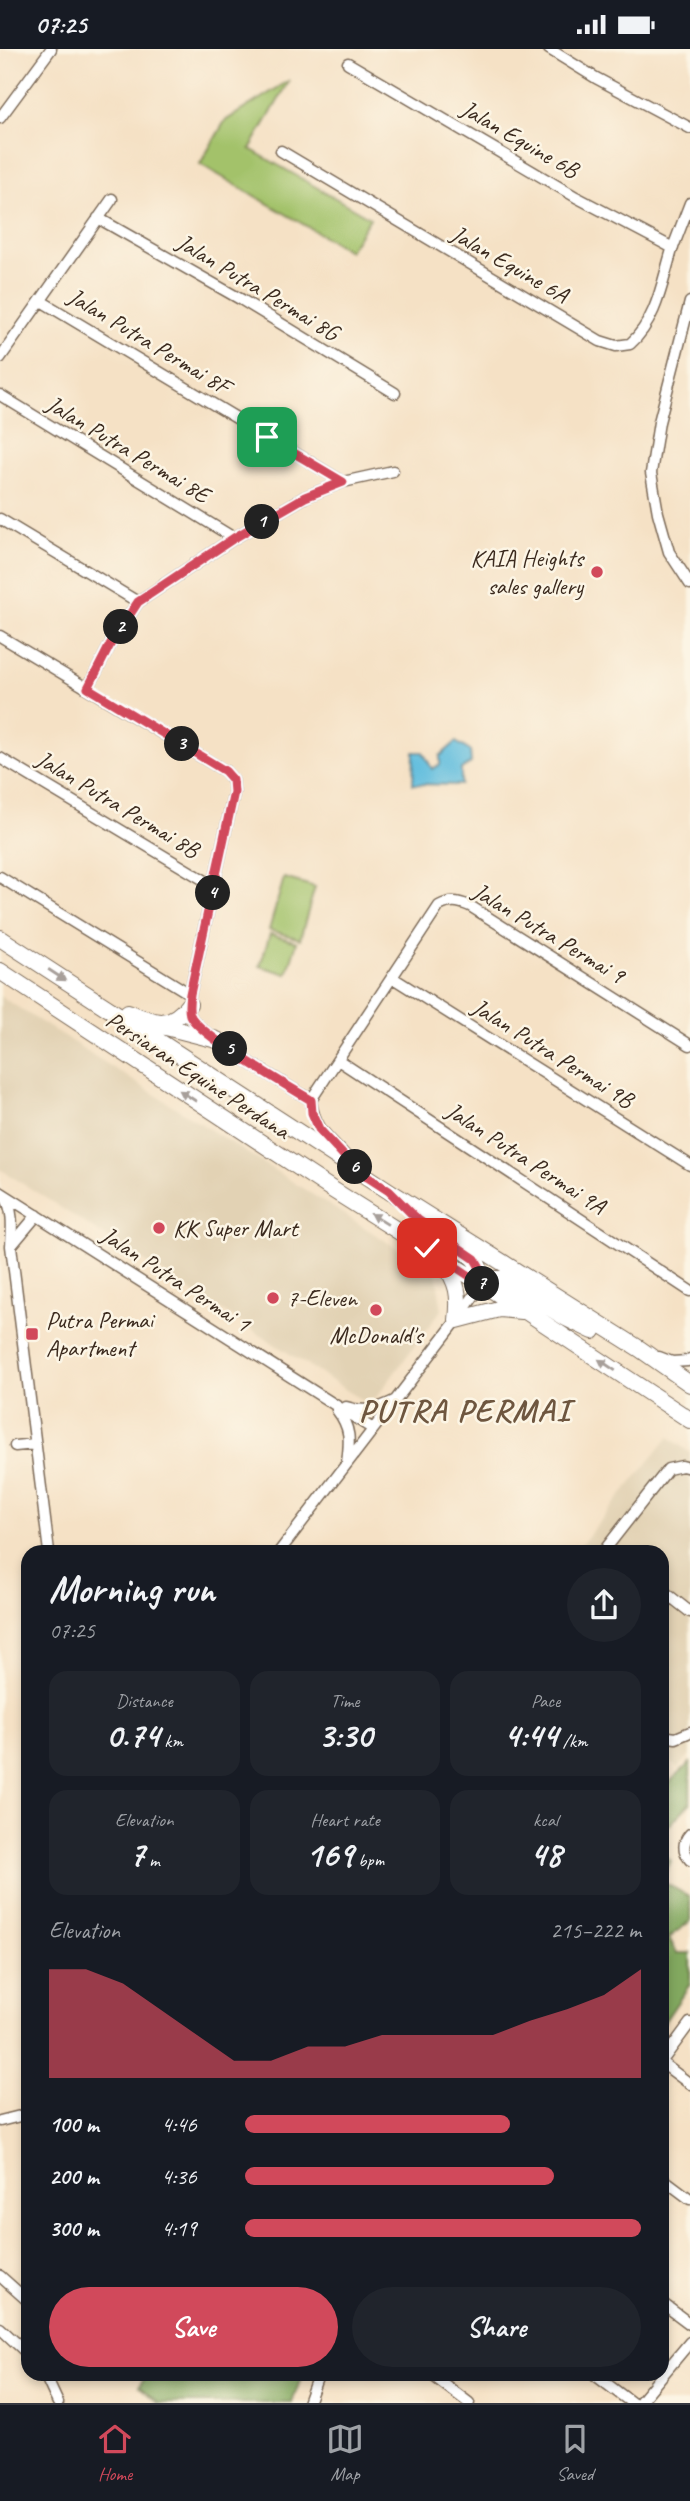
<!DOCTYPE html>
<meta charset="utf-8">
<style>
:root{--surface:#171b24;--page:#20242c;--text:#f1f3f6;--muted:#9ea1a6;--line:#363941;--accent:#d1495b}
body{margin:0;font-family:Caveat,sans-serif;background:var(--page);color:var(--text);height:100vh;display:flex;flex-direction:column;font-size:26px;white-space:nowrap}
*{box-sizing:border-box;margin:0}
p{font-size:23px;color:var(--muted)}
.icon{flex:none;width:38px;height:38px;fill:none;stroke:currentColor;stroke-width:2;stroke-linecap:round;stroke-linejoin:round}
.map{position:relative;flex:1;overflow:hidden}
.drawer{position:absolute;left:21px;top:1496px;width:648px;height:836px;display:flex;flex-direction:column;background:var(--surface);border-radius:21px;box-shadow:0 4px 10px #0003}
.drawer>*{flex:none}
.pin{position:absolute;display:grid;place-items:center;width:60px;height:60px;color:#fff;margin:-30px;border-radius:14px;box-shadow:0 4px 10px #0006}
.km{position:absolute;width:35px;height:35px;margin:-18px;border-radius:50%;background:#222;color:#fff;font-size:19px;line-height:35px;text-align:center}
.round{display:grid;place-items:center;flex:none;width:74px;height:74px;border-radius:37px;background:var(--page)}
.overview{display:flex;align-items:center;justify-content:space-between;height:119px;padding:0 28px}
h1{font-size:38px;font-weight:800;line-height:52px}
.figures{display:grid;grid-template-columns:repeat(3,1fr);gap:10px;height:119px;padding:7px 28px}
.figures div{display:grid;align-content:center;border-radius:18px;background:var(--page);text-align:center}
.figures b{font-size:35px;font-weight:800}
.figures small{font-size:19px;font-weight:400}
.figures p{font-size:19px}
.chart{height:196px;padding:14px 28px}
.chart p{display:flex;justify-content:space-between}
.chart svg{width:100%;height:126px;margin-top:7px;fill:var(--accent);opacity:.7}
.cta{display:flex;gap:14px;margin-top:auto;padding:14px 28px}
.cta a{flex:1;height:80px;border-radius:42px;background:var(--accent);color:#fff;font-size:28px;font-weight:800;line-height:80px;text-align:center}
.cta a+a{background:var(--page);color:var(--text)}
ul{padding:0 28px;list-style:none;font-size:23px}
li{display:grid;grid-template-columns:112px 84px 1fr;align-items:center;height:52px}
li i{height:18px;border-radius:9px;background:var(--accent)}
.status{display:flex;justify-content:space-between;align-items:center;height:49px;padding:0 35px;background:var(--surface);direction:ltr}
.status svg{height:19px;fill:currentColor}
.menu{display:flex;justify-content:space-around;align-items:center;height:98px;border-top:2px solid var(--line);background:var(--surface);font-size:19px;color:var(--muted)}
.menu a{display:grid;justify-items:center;gap:4px}
.menu .selected{color:var(--accent)}
.map>svg:first-child{display:block}
</style>
<div class="status"><b>07:25</b><svg viewBox="0 0 49 12"><path d="M0 12V9h3v3zM5 12V6h3v6zM10 12V3h3v9zM15 12V0h3v12zM26 1h20v11H26zM47 4h2v5h-2z"/></svg></div>
<div class="map">
<svg width="690" height="2354" viewBox="0 0 690 2354">
<rect width="100%" height="100%" fill="#fcf5e5"/>
<filter id="ink" filterUnits="userSpaceOnUse"><feTurbulence type="fractalNoise" baseFrequency=".0143" numOctaves="2"/><feDisplacementMap in="SourceGraphic" scale="14" xChannelSelector="R" yChannelSelector="G"/><feConvolveMatrix kernelMatrix="1 2 1 2 8 2 1 2 1" color-interpolation-filters="sRGB"/></filter>
<filter id="wash" filterUnits="userSpaceOnUse"><feTurbulence type="fractalNoise" baseFrequency=".00686" numOctaves="4" result="noise"/><feDisplacementMap in="SourceGraphic" scale="28" xChannelSelector="R" yChannelSelector="G"/><feGaussianBlur stdDeviation="1.57" result="paint"/><feColorMatrix in="noise" values="0 0 0 0 0 0 0 0 0 0 0 0 0 0 0 0 0 1.4 0 .05"/><feComposite in="paint" operator="in"/></filter>
<g filter="url(#wash)">
<rect width="100%" height="100%" fill="#f5e1c5"/>
<path fill="#e2d2b4" d="M0 947 436 1224 442 1260 375 1350 362 1351 0 1120Z
M669 1388 690 1404V1706L678 1719 662 1706V1503H575Z"/>
<path fill="#a3c26a" stroke="#6f7644" stroke-width="2" d="M290 31 250 100 370 169 349 202 200 115 225 72Z
M284 829 315 838 300 890 269 881Z
M270 885 297 893 287 925 260 917Z"/>
<path fill="#82a85e" stroke="#5e693e" stroke-width="2" d="M690 1714V1754L662 1784V1740Z
M662 1804 671 1812 662 1832 690 1848V1872L669 1889 677 1904H690V1935L662 1976Z
M147 2326H302L292 2354H158L139 2337Z"/>
<path fill="#60bdde" stroke="#4e747e" stroke-width="2" d="M456 693 470 702 471 714 461 720V736L413 735 414 703H423L432 720 440 716V707Z"/>
</g>
<g filter="url(#ink)">
<g fill="none" stroke-linecap="round" stroke-linejoin="round">
<defs>
<path id="street" d="M549 0 596 29 690 79
M348 14 576 148 673 199
M0 69 51 0
M281 102 600 292 616 297 630 295C657 271 662 233 672 201 678 185 684 170 690 154
M98 169 242 251 395 344
M41 252 343 433
M690 253 659 373 651 424 658 464 669 503 690 535
M0 309 112 150
M0 346 234 489
M0 470 138 553
M0 587 225 722 233 731 234 743 190 945C189 952 188 960 190 966 197 986 289 1037 311 1051
M88 639 111 594 138 553 234 489 305 448 343 433 393 422
M0 709 214 837
M0 828 190 945
M393 929 690 1116
M338 1011 690 1242
M311 1051 439 857C451 851 457 852 470 857L690 996
M311 1051C314 1082 331 1089 349 1111
M0 1143 373 1380
M4 1146C14 1161 12 1179 11 1197L49 1503
M11 1197 37 1166
M659 1308 672 1313 688 1312 690 1310
M346 1358C364 1364 378 1360 394 1352
M337 1361C351 1379 350 1391 347 1414
M15 1397 35 1395
M279 1503 457 1271 482 1235
M603 1503 668 1420 682 1417 690 1419
M662 1541 690 1563
M662 1687 676 1689 690 1683
M690 1785C682 1794 683 1802 690 1811
M662 2012 690 1974
M662 2014 690 2035
M0 2072 20 2067
M662 2129 690 2150
M0 2227 28 2252
M662 2254 690 2275
M0 2279 28 2305
M45 2326 58 2354
M432 2326 469 2354
M595 2326 632 2354
M308 2354 318 2326
M639 2354 690 2293"/>
<path id="secondary" d="M0 889 389 1142 640 1300 690 1335
M0 922 333 1141 527 1263 690 1371
M128 963C154 974 170 981 189 955
M158 976 217 991
M450 1192C470 1205 481 1210 482 1235
M443 1213C458 1234 460 1246 457 1271L499 1260 521 1262
M482 1235 490 1230H504L566 1269 593 1282"/>
</defs>
<use href="#street" stroke="#7c6a58" stroke-width="13"/>
<use href="#secondary" stroke="#7c6a58" stroke-width="18"/>
<use href="#street" stroke="#fff" stroke-width="10"/>
<use href="#secondary" stroke="#fff" stroke-width="16"/>
</g>
<defs><path id="oneway-solid" d="M-6-.8H1V-3.2L6.5 0L1 3.2V.8H-6Z" transform="scale(1.75)"/></defs>
<g fill="#a79f9a">
<use href="#oneway-solid" transform="translate(57 926) rotate(33)"/>
<use href="#oneway-solid" transform="translate(188 1047) rotate(-147)"/>
<use href="#oneway-solid" transform="translate(379 1170) rotate(-148)"/>
<use href="#oneway-solid" transform="translate(607 1316) rotate(-146)"/>
</g>
</g>
<g fill="none" stroke-linecap="round" stroke-linejoin="round" filter="url(#ink)">
<defs>
<path id="route" d="M267 388 343 433 305 448 234 489 138 553 111 594 88 639 225 722 233 731 234 743 190 945C189 952 188 960 190 966 198 986 288 1037 311 1051L312 1064 319 1080 358 1122 389 1142 418 1171 475 1210 482 1222V1235L427 1199"/>
</defs>
<use href="#route" stroke="#fff" stroke-width="14"/>
<use href="#route" stroke="#d1495b" stroke-width="9"/>
</g>
<g fill="#d1495b" stroke="#fcf5e5" stroke-width="2.5">
<circle cx="597" cy="523" r="7"/>
<circle cx="159" cy="1179" r="7"/>
<circle cx="273" cy="1249" r="7"/>
<circle cx="376" cy="1261" r="7"/>
<rect x="25" y="1278" width="14" height="14" rx="3.5"/>
</g>
<g text-anchor="middle" dominant-baseline="central" stroke-width="5" stroke-linejoin="round" paint-order="stroke">
<g font-size="24" fill="#3b2a1e" stroke="#fcf5e5">
<text transform="translate(520 90) rotate(30)">Jalan Equine 6B</text>
<text transform="translate(510 215) rotate(30)">Jalan Equine 6A</text>
<text transform="translate(258 238) rotate(31)">Jalan Putra Permai 8G</text>
<text transform="translate(149 292) rotate(31)">Jalan Putra Permai 8F</text>
<text transform="translate(128 400) rotate(31)">Jalan Putra Permai 8E</text>
<text transform="translate(118 755) rotate(31)">Jalan Putra Permai 8B</text>
<text transform="translate(549 884) rotate(31)">Jalan Putra Permai 9</text>
<text transform="translate(553 1004) rotate(32)">Jalan Putra Permai 9B</text>
<text transform="translate(198 1026) rotate(33)">Persiaran Equine Perdana</text>
<text transform="translate(526 1109) rotate(33)">Jalan Putra Permai 9A</text>
<text transform="translate(176 1230) rotate(33)">Jalan Putra Permai 1</text>
</g>
<g font-size="24" fill="#3b2a1e" stroke="#fcf5e5" text-anchor="start">
<text x="583" y="509" text-anchor="end">KAIA Heights<tspan x="583" dy="28">sales gallery</tspan></text>
<text x="173" y="1179">KK Super Mart</text>
<text x="287" y="1249">7-Eleven</text>
<text x="46" y="1271">Putra Permai<tspan x="46" dy="28">Apartment</tspan></text>
<text x="376" y="1286" text-anchor="middle">McDonald's</text>
</g>
<g font-size="32" font-weight="bold" letter-spacing="2" fill="#6e563f" stroke="#fcf5e5">
<text x="465" y="1361">PUTRA PERMAI</text>
</g>
</g>
</svg>
<div class="pin" style="left:267px;top:388px;background:#1e9e55"><svg class="icon" aria-label="arrive" viewBox="0 0 24 24"><path d="M6 21V4h12l-3 4 3 4H6"/></svg></div>
<div class="pin" style="left:427px;top:1199px;background:#d93025"><svg class="icon" aria-label="check" viewBox="0 0 24 24"><path d="M5 12l5 5 9-10"/></svg></div>
<b class="km" style="left:262px;top:473px">1</b>
<b class="km" style="left:121px;top:578px">2</b>
<b class="km" style="left:182px;top:695px">3</b>
<b class="km" style="left:213px;top:844px">4</b>
<b class="km" style="left:230px;top:1000px">5</b>
<b class="km" style="left:355px;top:1118px">6</b>
<b class="km" style="left:482px;top:1235px">7</b>
<section class="drawer">
<div class="overview"><div><h1>Morning run</h1><p>07:25</p></div><a class="round"><svg class="icon" aria-label="share" viewBox="0 0 24 24"><path d="M12 15V3M7 8l5-5 5 5M5 13v7h14v-7"/></svg></a></div>
<div class="figures">
<div><p>Distance</p><b>0.74<small> km</small></b></div>
<div><p>Time</p><b>3:30</b></div>
<div><p>Pace</p><b>4:44<small> /km</small></b></div>
</div>
<div class="figures">
<div><p>Elevation</p><b>7<small> m</small></b></div>
<div><p>Heart rate</p><b>169<small> bpm</small></b></div>
<div><p>kcal</p><b>48</b></div>
</div>
<div class="chart"><p><span>Elevation</span>215–222 m</p>
<svg viewBox="0 0 160 44" preserveAspectRatio="none"><path d="M0 44V6L10 6L20 11L30 20L40 29L50 38L60 38L70 33L80 33L90 29L100 29L110 29L120 29L130 24L140 20L150 15L160 6V44z"/></svg>
</div>
<ul>
<li><b>100 m</b>4:46<i style="width:67%"></i></li>
<li><b>200 m</b>4:36<i style="width:78%"></i></li>
<li><b>300 m</b>4:19<i style="width:100%"></i></li>
</ul>
<div class="cta"><a>Save</a><a>Share</a></div>
</section>
</div>
<nav class="menu">
<a class="selected"><svg class="icon" aria-label="home" viewBox="0 0 24 24"><path d="M3 11l9-7 9 7M6 9v11h12V9"/></svg>Home</a>
<a><svg class="icon" aria-label="map" viewBox="0 0 24 24"><path d="M3 6l6-2 6 2 6-2v14l-6 2-6-2-6 2zM9 4v14M15 6v14"/></svg>Map</a>
<a><svg class="icon" aria-label="saved" viewBox="0 0 24 24"><path d="M7 4h10v16l-5-4-5 4z"/></svg>Saved</a>
</nav>
